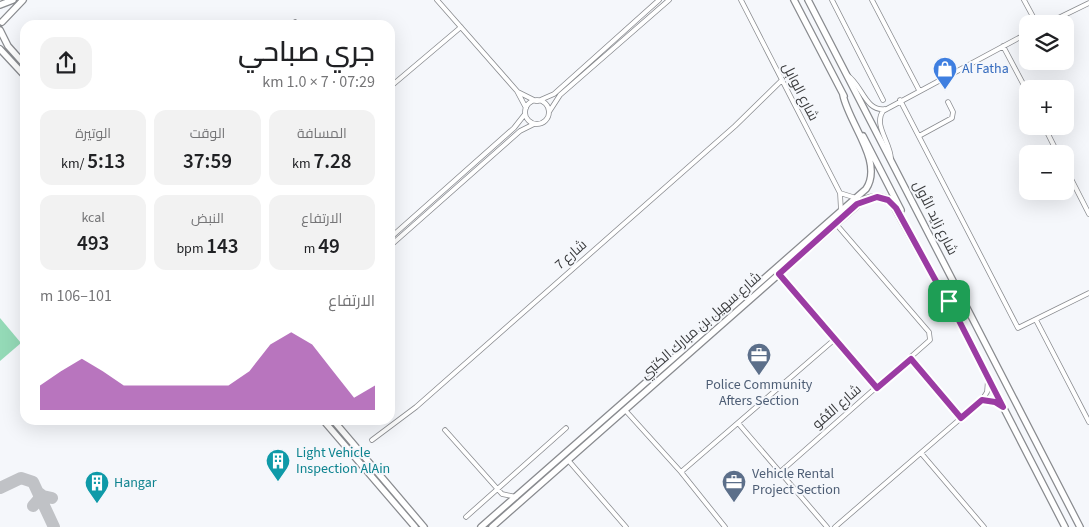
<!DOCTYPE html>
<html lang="ar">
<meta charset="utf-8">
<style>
:root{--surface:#fff;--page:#f2f2f2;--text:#202124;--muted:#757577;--accent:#9b3ba3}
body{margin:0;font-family:"Source Sans 3",Cairo,sans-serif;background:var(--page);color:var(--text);direction:rtl;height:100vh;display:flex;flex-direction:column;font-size:19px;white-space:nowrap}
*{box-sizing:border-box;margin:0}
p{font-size:16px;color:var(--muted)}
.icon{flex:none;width:28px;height:28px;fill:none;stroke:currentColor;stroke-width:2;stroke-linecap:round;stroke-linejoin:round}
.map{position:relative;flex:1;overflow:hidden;direction:ltr}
.details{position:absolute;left:20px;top:20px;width:375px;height:405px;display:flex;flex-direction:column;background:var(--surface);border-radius:15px;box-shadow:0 5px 20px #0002;direction:rtl}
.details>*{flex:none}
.buttons{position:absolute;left:1019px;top:15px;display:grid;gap:10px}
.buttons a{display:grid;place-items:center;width:55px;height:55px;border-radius:10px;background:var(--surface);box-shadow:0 5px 20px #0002;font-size:25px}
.pin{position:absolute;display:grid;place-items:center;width:42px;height:42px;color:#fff;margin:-21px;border-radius:10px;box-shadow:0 2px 8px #0006}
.round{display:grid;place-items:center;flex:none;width:52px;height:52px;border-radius:15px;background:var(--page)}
.summary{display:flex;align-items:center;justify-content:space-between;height:85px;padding:0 20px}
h1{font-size:28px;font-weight:600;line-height:38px}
.figures{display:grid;grid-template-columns:repeat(3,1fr);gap:8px;height:85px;padding:5px 20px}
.figures div{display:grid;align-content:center;border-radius:12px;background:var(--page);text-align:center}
.figures b{font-size:21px;font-weight:600}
.figures small{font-size:14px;font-weight:400}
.figures p{font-size:14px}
.chart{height:140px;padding:10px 20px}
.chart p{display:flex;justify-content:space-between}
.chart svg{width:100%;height:90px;margin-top:5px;fill:var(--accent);opacity:.7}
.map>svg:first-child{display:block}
</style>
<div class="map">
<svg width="1089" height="527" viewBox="0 0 1089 527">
<rect width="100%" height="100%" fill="#f5f7fb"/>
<path fill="#94dab7" d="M0 318 21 343 0 361Z"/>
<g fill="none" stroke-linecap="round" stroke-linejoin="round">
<path stroke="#c0c2c6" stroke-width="12" d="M0 488 21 478 33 482 54 527
M33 506 39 499V493L43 496 52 498"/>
<defs>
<path id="street" d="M437 0 517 91 526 108
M741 0 840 193 841 211
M832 0 883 100
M872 0 919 90
M1024 0 1037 24
M295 22 297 25
M1046 24 1089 3
M1003 46 1028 93
M847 75C862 84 865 112 885 109
M390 87 461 27
M518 92 536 101
M900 100 1018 328 1089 293
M525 112a12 12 0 1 1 24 0a12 12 0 1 1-24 0Z
M538 101 554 94 659 0
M549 112 560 95 669 0
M1044 126 1058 154
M919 136 952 118 953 112 948 102
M891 159C891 143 873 125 883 111L1028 33
M1065 167 1089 214
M840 193 856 198
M390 238 514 128 525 114
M390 246 520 131 534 124
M779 274 877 388
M1036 320 1089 422
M911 359 961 418
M982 400 991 401 1001 406
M625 410 681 472 725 527
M738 423 827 527
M445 430 502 494 516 497
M372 440 416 407 735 126 781 81
M921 453 984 527
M568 460 626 527
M681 472 835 339
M779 473 930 340 929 332 836 224
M466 517 566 428
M835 527 982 400 987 392 988 379"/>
<path id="secondary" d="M794 0 844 96
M808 0 1080 527
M0 5 13 0
M2 22 23 0
M0 30 8 46 25 65
M0 49 25 76
M863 136 901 210
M948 300 1065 527
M323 420 415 527
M333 420 424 527
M481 527 866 189C884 162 849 124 843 95
M492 527 862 201C872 196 883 195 892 203L943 294 949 301"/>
</defs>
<use href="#street" stroke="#898b8f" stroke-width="5.5"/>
<use href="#secondary" stroke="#898b8f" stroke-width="8"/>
<use href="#street" stroke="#fff" stroke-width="4"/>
<use href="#secondary" stroke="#fff" stroke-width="5.5"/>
</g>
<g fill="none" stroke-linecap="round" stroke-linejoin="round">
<defs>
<path id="route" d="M877 197 888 200 896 208 943 294 949 301 1003 407 995 402 982 400 961 418 911 359 877 388 779 274 857 204Z"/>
</defs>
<use href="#route" stroke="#fff" stroke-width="10"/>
<use href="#route" stroke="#9b3ba3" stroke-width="6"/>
</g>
<defs>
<symbol id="shop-pin" viewBox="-11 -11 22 30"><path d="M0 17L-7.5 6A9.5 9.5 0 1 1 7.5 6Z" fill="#3f7fe0" stroke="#f5f7fb"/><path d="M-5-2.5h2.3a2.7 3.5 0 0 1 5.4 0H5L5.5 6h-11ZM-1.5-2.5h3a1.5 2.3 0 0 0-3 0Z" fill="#fff"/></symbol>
<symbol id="office-pin" viewBox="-11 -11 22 30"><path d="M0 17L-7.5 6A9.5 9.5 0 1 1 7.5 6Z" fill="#5c6f8a" stroke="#f5f7fb"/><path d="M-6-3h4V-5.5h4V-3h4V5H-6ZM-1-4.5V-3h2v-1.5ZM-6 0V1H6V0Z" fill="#fff"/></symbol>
<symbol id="building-pin" viewBox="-11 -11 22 30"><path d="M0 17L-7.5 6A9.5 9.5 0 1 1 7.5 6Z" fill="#0f9aa8" stroke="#f5f7fb"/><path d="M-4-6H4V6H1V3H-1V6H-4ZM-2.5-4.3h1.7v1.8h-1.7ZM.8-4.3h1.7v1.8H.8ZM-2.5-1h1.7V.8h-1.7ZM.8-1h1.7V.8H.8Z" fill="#fff"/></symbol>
</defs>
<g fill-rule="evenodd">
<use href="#shop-pin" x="931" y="55" width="28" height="38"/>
<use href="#office-pin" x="745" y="341" width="28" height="38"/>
<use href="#building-pin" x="264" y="447" width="28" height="38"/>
<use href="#office-pin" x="720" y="468" width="28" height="38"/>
<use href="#building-pin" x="83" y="469" width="28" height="38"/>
</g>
<g text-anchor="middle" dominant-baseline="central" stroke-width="4" stroke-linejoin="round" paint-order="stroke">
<g font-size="14" fill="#366cbe" stroke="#f5f7fb" text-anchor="start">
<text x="962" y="69">Al Fatha</text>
</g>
<g font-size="14" fill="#393a3c" stroke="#f5f7fb">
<text transform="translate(800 92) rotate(63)">شارع الوابِل</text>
<text transform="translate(935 218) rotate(63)">شارع زايد الأول</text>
<text transform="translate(571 255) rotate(-41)">شارع 7</text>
<text transform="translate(701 326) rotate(-41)">شارع سهيل بن مبارك الكتبي</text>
<text transform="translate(837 407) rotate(-41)">شارع النُّمُو</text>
</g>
<g font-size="14" fill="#4e5e75" stroke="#f5f7fb">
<text x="759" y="385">Police Community<tspan x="759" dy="16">Afters Section</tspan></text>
<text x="752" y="474" text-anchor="start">Vehicle Rental<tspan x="752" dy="16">Project Section</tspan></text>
</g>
<g font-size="14" fill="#0d838f" stroke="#f5f7fb" text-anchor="start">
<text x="296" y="453">Light Vehicle<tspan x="296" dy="16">Inspection AlAin</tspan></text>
<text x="114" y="483">Hangar</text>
</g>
</g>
</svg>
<div class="buttons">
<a><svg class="icon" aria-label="layers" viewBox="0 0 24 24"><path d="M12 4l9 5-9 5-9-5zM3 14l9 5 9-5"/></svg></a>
<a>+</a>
<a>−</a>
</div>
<div class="pin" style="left:949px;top:301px;background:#1e9e55"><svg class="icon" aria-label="arrive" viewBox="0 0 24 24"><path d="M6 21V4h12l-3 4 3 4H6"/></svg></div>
<section class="details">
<div class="summary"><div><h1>جري صباحي</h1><p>07:29 · 7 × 1.0 km</p></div><a class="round"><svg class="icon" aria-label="share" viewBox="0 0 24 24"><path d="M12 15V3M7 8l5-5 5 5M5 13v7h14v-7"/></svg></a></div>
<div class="figures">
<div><p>المسافة</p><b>7.28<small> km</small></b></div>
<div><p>الوقت</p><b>37:59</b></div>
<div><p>الوتيرة</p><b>5:13<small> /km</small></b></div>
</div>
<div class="figures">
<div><p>الارتفاع</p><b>49<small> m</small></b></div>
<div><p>النبض</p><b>143<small> bpm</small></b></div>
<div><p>kcal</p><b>493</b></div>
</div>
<div class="chart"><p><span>الارتفاع</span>101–106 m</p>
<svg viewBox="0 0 160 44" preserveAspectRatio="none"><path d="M0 44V32L10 25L20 19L30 25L40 32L50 32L60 32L70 32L80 32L90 32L100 25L110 12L120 6L130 12L140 25L150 38L160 32V44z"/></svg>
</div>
</section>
</div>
